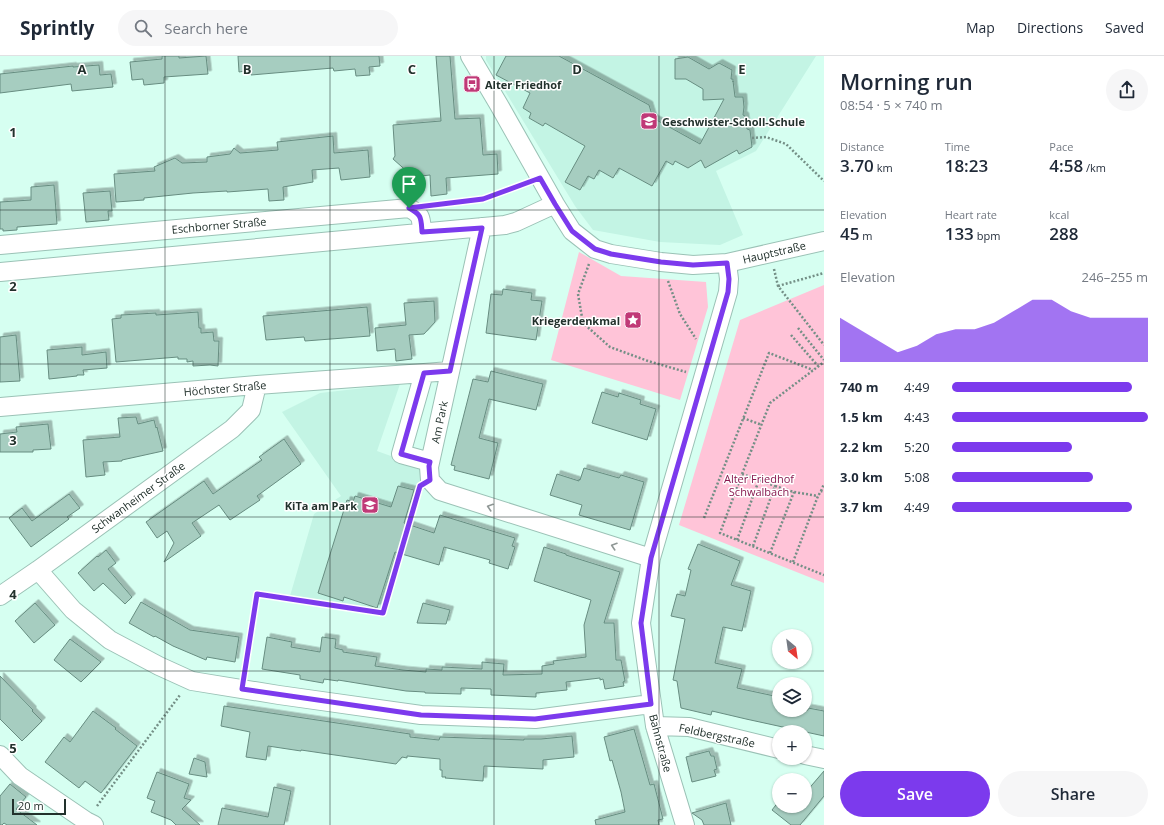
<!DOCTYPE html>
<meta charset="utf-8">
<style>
:root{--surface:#fff;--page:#f6f6f7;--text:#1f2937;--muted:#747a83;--line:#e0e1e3;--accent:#7c3aed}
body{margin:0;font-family:"Open Sans",sans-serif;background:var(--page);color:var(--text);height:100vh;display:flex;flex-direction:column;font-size:15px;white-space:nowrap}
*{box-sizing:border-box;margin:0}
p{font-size:13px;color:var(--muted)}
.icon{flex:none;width:22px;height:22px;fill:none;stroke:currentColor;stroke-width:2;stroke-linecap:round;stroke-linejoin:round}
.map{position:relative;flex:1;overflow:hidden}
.details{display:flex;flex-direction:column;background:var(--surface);width:340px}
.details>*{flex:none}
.needle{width:26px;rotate:151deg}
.buttons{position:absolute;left:772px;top:573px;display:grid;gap:8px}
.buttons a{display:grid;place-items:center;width:40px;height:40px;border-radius:50%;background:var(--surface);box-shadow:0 1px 3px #0004;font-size:20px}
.scale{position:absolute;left:12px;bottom:10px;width:54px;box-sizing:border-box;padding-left:4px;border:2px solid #22312c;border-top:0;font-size:11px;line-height:14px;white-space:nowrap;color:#22312c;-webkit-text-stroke:3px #fff;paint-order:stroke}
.pin{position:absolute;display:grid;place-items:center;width:34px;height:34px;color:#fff;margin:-41px -17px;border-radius:50% 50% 50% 0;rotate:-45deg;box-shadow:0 0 4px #0007}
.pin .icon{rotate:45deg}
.round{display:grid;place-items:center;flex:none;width:42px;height:42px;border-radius:21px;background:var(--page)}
.headline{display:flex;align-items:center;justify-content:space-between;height:68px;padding:0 16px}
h1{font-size:22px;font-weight:600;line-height:30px}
.figures{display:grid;grid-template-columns:repeat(3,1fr);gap:6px;height:68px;padding:4px 16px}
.figures div{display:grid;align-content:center}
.figures b{font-size:17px;font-weight:600}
.figures small{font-size:11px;font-weight:400}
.figures p{font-size:11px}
.chart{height:112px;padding:8px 16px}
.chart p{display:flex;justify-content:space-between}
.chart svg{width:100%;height:72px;margin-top:4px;fill:var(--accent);opacity:.7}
.cta{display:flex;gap:8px;margin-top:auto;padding:8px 16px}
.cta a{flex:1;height:46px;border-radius:24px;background:var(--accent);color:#fff;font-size:16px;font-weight:600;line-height:46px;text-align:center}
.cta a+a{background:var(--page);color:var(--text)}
ul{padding:0 16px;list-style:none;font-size:13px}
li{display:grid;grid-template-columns:64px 48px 1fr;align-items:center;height:30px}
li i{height:10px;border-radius:5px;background:var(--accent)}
header{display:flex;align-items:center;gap:24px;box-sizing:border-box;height:56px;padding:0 20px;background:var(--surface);border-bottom:1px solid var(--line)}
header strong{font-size:19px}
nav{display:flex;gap:22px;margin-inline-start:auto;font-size:14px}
.search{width:280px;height:36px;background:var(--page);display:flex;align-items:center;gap:10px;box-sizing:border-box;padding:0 14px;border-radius:22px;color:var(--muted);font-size:15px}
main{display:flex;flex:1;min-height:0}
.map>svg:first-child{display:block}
</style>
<header>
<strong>Sprintly</strong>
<div class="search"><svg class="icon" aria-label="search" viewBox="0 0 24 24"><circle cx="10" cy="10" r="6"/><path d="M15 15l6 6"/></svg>Search here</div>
<nav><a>Map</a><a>Directions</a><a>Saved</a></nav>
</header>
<main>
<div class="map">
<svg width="824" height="769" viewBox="0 0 824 769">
<defs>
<filter id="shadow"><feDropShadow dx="3.5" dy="-3.5" stdDeviation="0" flood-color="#0004"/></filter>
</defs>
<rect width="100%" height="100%" fill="#d6fff1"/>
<path fill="#c3f4e4" d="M486 0H816L756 95 716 115 743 179 720 189 660 186 593 174 575 150 486 4Z
M400 328 377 395 424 412 381 555 290 540 314 458 341 440 282 356 320 337Z"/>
<path fill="#ffc4d8" d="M579 196 621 220 706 226 708 251 680 344 551 304Z
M824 229V527L679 469 740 264Z"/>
<path fill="#a6cdc0" stroke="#678d81" filter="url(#shadow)" d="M162 0H179V2L206 0 208 18 164 21V27L144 29 143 23 132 24 130 6 162 3Z
M238 0H379L380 10 369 11 370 19 356 20 355 13 334 15 333 12 251 19V14L239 16Z
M436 0H450L455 63 480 62 483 99 497 98 498 118 446 122 447 138 431 140 430 119 413 121 412 117 410 118 393 103 395 100 393 69 441 65Z
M506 0H559L649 49 653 62 700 88 724 43 703 44V33L686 23H675V3L688 1 709 13 719 7 732 14 731 23H733V26V25L735 41H743L744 51 743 59 745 60 747 73 750 74 752 91 739 98 737 94 705 112 701 104 688 112 675 105 673 109 666 105 652 130 619 112 613 122 599 114 594 123 588 120 580 134 565 126 585 90 545 67 543 70 529 62 531 57 523 52 530 37 496 19Z
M99 9 100 19 111 18 113 31 72 35 71 28 0 37V18L73 10V11Z
M333 80 334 97 368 94 370 121 341 124 339 112 312 114 313 126 283 131 284 144 269 145 268 133 227 136V135L193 137 144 142V144L116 146 114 118 155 115 154 111 175 102 182 107 207 106V101L230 98 234 92 240 97 278 94 277 86Z
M54 129 57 168 17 171V174L3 175V173H0V146L31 144V131Z
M110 135 112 155H108L109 164 86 166 83 137Z
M503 233 532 237 531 244 542 245 536 284 486 277 491 238 502 239Z
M434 245 435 266 424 278 409 279 412 303 396 305 395 293 377 295 375 272 406 269 404 247Z
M367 251 370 280 305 285 304 281 266 284 263 260Z
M198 256 199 272H201V277L213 276 214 285H219L218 310 210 309 193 310V305L187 306V303H178V301L116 306 112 263 121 262V259L156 257V259Z
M16 279 20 325 0 326V281Z
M82 291V299L106 296 107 312 83 314 84 319H77V320L49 323 47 294Z
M491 315 543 328 536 354 489 343 479 382 498 387 489 423 454 414 455 410 451 409 473 323 488 326Z
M602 336 618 341 619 337 641 344 640 348 656 353 647 384 592 367Z
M136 361 138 368 154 364 156 372 157 371 163 395 122 404V405L103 406 105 419 86 421 83 384 120 381 118 362Z
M48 368 51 393 33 394V396H0V378L17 376 16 371Z
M284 383 301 408 257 440 260 444 230 464 219 449 192 467 201 480 164 506 174 487 167 475 157 482 146 466 204 425 213 438 262 404 259 401Z
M584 412 619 422 621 419 644 426 630 474 579 459 582 449 550 439 557 418 579 425V423L580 424Z
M398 430 414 434 404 467 434 477 440 459 515 482 512 490 515 491 508 513 489 507 490 504 444 491 439 509 395 496 377 552 344 541 343 545 318 537 347 444 353 446 355 440 391 451Z
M69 438 80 452 67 461 69 463 31 491 9 462 22 452 32 465Z
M698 488 740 505 731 529 751 535 742 575 723 571 715 607 742 613 737 632 779 641V654H808V652L824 655V680L746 663 712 655 711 659 681 652 677 625 673 624 685 563 671 560 677 538 685 540 691 514 688 513Z
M544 491 566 498V499L620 516 604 567H614L616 604H621L625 625 623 626 624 630 605 633 603 623 600 624V622L566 626 567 634 536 637V641L491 639V633L461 632V638L425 637V636L406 635 338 624V625L324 623 323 627 300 623V619L262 613 267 581 292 586 291 591 320 596 322 581 336 583 335 592 343 594V596L377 601 375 610 403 614 426 616V613L442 614V611L482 613V606L504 608 503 619 542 618V610L554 608 553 605 586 601 584 569 591 544 534 525Z
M106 494 116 507 108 513 132 541 125 548 103 527 94 535 78 517 97 500 98 501Z
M141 546 190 574 239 581 235 606 207 601 206 604 173 590 155 580 154 581 129 567Z
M35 547 55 569 34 587 15 565Z
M423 547 450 554 446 568 417 567Z
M70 583 101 606 81 626 54 604Z
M0 620 33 654 32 655 42 665 22 685 0 663Z
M224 650 410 678V681L439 684 440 681 524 684V683H541L572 680 574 701 543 704V713L484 710 483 725 445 722 446 721H442V714H440V703L407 700V702L402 701 396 708 301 694V695L268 690 266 704 246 701 250 676 221 670Z
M93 655 116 672 115 673 137 690 101 737 85 725 79 732 45 706 64 681 70 686Z
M634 673 650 729 654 728 663 763 658 764 659 769H596L595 764 625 756 621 736 612 704 610 705 604 681Z
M709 695 711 700H714L717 713 714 714 716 720 692 726 686 701Z
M194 702 205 706 207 721 189 718Z
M824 715V740L800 769H791L772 754 779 745V750H805V735L806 736Z
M157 716 189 728 184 742 191 744 182 753 200 769H176L171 764 151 756 155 745 147 742Z
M10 728 26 741 16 753 37 769H7L4 767 2 769H0V740Z
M274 731 291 735 284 769H218L222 752 268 761Z
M726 747 731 769H704L702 764 692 757Z"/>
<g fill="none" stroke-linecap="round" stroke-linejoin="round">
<defs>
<path id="minor" d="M470 0 499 49 555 148 572 175 595 193 611 198 661 206 693 209 727 207 824 185
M482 171 429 411 430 424 440 435 651 502
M0 189 409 152C422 159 421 162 422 176
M0 216 505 169 516 166 555 148
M424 317 401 398 430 406
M0 351 257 329 424 317 450 315
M38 514 73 554 110 584 159 610 192 625 279 639 421 659 535 663 651 648
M0 540 38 514 232 373 251 354 257 329
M655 670 689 671 779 693
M0 699 20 720 86 765 94 769
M805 699 824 703
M685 769 655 670 641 567 651 502 728 236 729 223 727 207"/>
</defs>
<use href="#minor" stroke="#9bc2b6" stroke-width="20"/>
<path stroke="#748f86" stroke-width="2.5" stroke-dasharray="2 2" stroke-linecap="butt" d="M752 82 766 81 786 88 824 125
M433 149 483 143 525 128
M589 208 578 238 583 267 610 291 648 305 686 316
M774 213 778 230 824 289
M668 225 680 258 696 283
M778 230 824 217
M798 272 824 304
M791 279 818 310
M743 362 762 369
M742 418 770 347 824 306
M759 424 742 418 720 477 824 519
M821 435 824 428
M704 462 769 297 813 314
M737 484 759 424 775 430
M753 490 775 430 794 436 818 440
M770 497 794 436
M793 506 818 440 821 435 824 436
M245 617 257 538 383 557 418 437
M97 750 180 639"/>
<use href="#minor" stroke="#fff" stroke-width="18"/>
</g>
<defs><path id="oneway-chevron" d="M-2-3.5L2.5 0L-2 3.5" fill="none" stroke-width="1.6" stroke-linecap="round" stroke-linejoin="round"/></defs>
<g stroke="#909896">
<use href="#oneway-chevron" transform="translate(490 451) rotate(-162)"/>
<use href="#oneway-chevron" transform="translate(614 490) rotate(-162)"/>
</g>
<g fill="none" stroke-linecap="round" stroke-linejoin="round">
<defs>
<path id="route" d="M540 122 555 148 572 175 595 193 611 198 661 206 693 209 727 207 729 223 728 236 651 502 641 567 651 648 535 663 421 659 242 633 257 538 383 557 420 430 430 424 429 410 430 406 401 398 424 317 450 315 482 172 422 176C421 162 422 159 409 152L483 143Z"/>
</defs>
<use href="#route" stroke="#fff" stroke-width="8"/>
<use href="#route" stroke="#7c3aed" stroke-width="5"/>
</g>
<path fill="none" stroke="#22312c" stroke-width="1" stroke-opacity="0.55" d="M165 0V769M330 0V769M494 0V769M659 0V769M0 154H824M0 308H824M0 461H824M0 615H824"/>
<defs>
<symbol id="bus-square" viewBox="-11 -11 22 22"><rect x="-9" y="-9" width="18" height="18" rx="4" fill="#c03977" stroke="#fff"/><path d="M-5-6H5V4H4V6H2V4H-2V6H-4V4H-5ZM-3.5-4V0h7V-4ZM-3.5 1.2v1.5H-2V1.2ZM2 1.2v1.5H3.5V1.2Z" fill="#fff"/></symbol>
<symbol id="school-square" viewBox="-11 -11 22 22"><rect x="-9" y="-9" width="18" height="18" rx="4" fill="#c03977" stroke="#fff"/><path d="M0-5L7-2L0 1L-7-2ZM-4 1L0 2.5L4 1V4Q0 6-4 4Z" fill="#fff"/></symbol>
<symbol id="sight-square" viewBox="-11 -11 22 22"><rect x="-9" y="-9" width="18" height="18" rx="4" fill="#c03977" stroke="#fff"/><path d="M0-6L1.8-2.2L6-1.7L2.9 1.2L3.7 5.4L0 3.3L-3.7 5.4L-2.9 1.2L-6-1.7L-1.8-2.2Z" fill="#fff"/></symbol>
</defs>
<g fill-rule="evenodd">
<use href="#bus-square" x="462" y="18" width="20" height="20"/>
<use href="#school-square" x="639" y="55" width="20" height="20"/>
<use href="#sight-square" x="623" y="254" width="20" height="20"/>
<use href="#school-square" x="360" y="439" width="20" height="20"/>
</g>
<g text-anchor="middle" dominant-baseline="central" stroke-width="3" stroke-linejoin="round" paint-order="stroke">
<g font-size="11" font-weight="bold" fill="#22312c" stroke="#fff" text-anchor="start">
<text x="485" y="28">Alter Friedhof</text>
<text x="662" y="65">Geschwister-Scholl-Schule</text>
<text x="620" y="264" text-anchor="end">Kriegerdenkmal</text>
<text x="357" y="449" text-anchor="end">KiTa am Park</text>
</g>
<g font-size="11" fill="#22312c" stroke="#fff">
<text transform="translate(219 169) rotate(-5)">Eschborner Straße</text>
<text transform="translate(774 196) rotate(-13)">Hauptstraße</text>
<text transform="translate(225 332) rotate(-5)">Höchster Straße</text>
<text transform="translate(439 366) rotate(-78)">Am Park</text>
<text transform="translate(138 441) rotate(-36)">Schwanheimer Straße</text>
<text transform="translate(717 679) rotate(12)">Feldbergstraße</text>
<text transform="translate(661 687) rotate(75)">Bahnstraße</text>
</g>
<g font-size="11" fill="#881a50" stroke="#fff">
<text x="759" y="422">Alter Friedhof<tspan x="759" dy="13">Schwalbach</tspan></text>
</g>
</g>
<g font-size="13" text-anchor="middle" font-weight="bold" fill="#22312c" stroke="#fff" stroke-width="3" stroke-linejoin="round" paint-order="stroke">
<text x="82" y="18">A</text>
<text x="247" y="18">B</text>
<text x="412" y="18">C</text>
<text x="577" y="18">D</text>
<text x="742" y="18">E</text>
<text x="13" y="81">1</text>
<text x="13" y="235">2</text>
<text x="13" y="389">3</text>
<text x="13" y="543">4</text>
<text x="13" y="697">5</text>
</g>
</svg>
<div class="buttons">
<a><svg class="needle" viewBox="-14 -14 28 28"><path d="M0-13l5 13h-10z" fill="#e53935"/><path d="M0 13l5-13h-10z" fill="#747a83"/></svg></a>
<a><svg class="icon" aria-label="layers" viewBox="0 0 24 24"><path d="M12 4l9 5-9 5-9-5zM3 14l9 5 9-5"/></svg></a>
<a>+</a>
<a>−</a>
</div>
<div class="scale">20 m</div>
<div class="pin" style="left:409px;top:152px;background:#1e9e55"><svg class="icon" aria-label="arrive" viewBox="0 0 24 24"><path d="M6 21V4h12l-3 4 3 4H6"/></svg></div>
</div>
<section class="details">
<div class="headline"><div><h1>Morning run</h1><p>08:54 · 5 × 740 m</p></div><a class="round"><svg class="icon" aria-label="share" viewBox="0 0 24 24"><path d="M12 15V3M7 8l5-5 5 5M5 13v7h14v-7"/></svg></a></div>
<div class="figures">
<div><p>Distance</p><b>3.70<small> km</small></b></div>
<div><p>Time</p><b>18:23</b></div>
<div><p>Pace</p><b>4:58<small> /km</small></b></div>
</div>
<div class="figures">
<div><p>Elevation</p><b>45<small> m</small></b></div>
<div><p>Heart rate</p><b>133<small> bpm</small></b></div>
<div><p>kcal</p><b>288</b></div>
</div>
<div class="chart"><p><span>Elevation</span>246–255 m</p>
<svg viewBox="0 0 160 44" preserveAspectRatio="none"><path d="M0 44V17L10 24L20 31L30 38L40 34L50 27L60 24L70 24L80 20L90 13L100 6L110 6L120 13L130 17L140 17L150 17L160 17V44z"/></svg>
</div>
<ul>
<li><b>740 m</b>4:49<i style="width:92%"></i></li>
<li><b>1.5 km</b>4:43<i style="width:100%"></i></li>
<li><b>2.2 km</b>5:20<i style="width:61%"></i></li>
<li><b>3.0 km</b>5:08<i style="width:72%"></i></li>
<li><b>3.7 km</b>4:49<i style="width:92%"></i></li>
</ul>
<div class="cta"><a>Save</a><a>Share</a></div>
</section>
</main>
